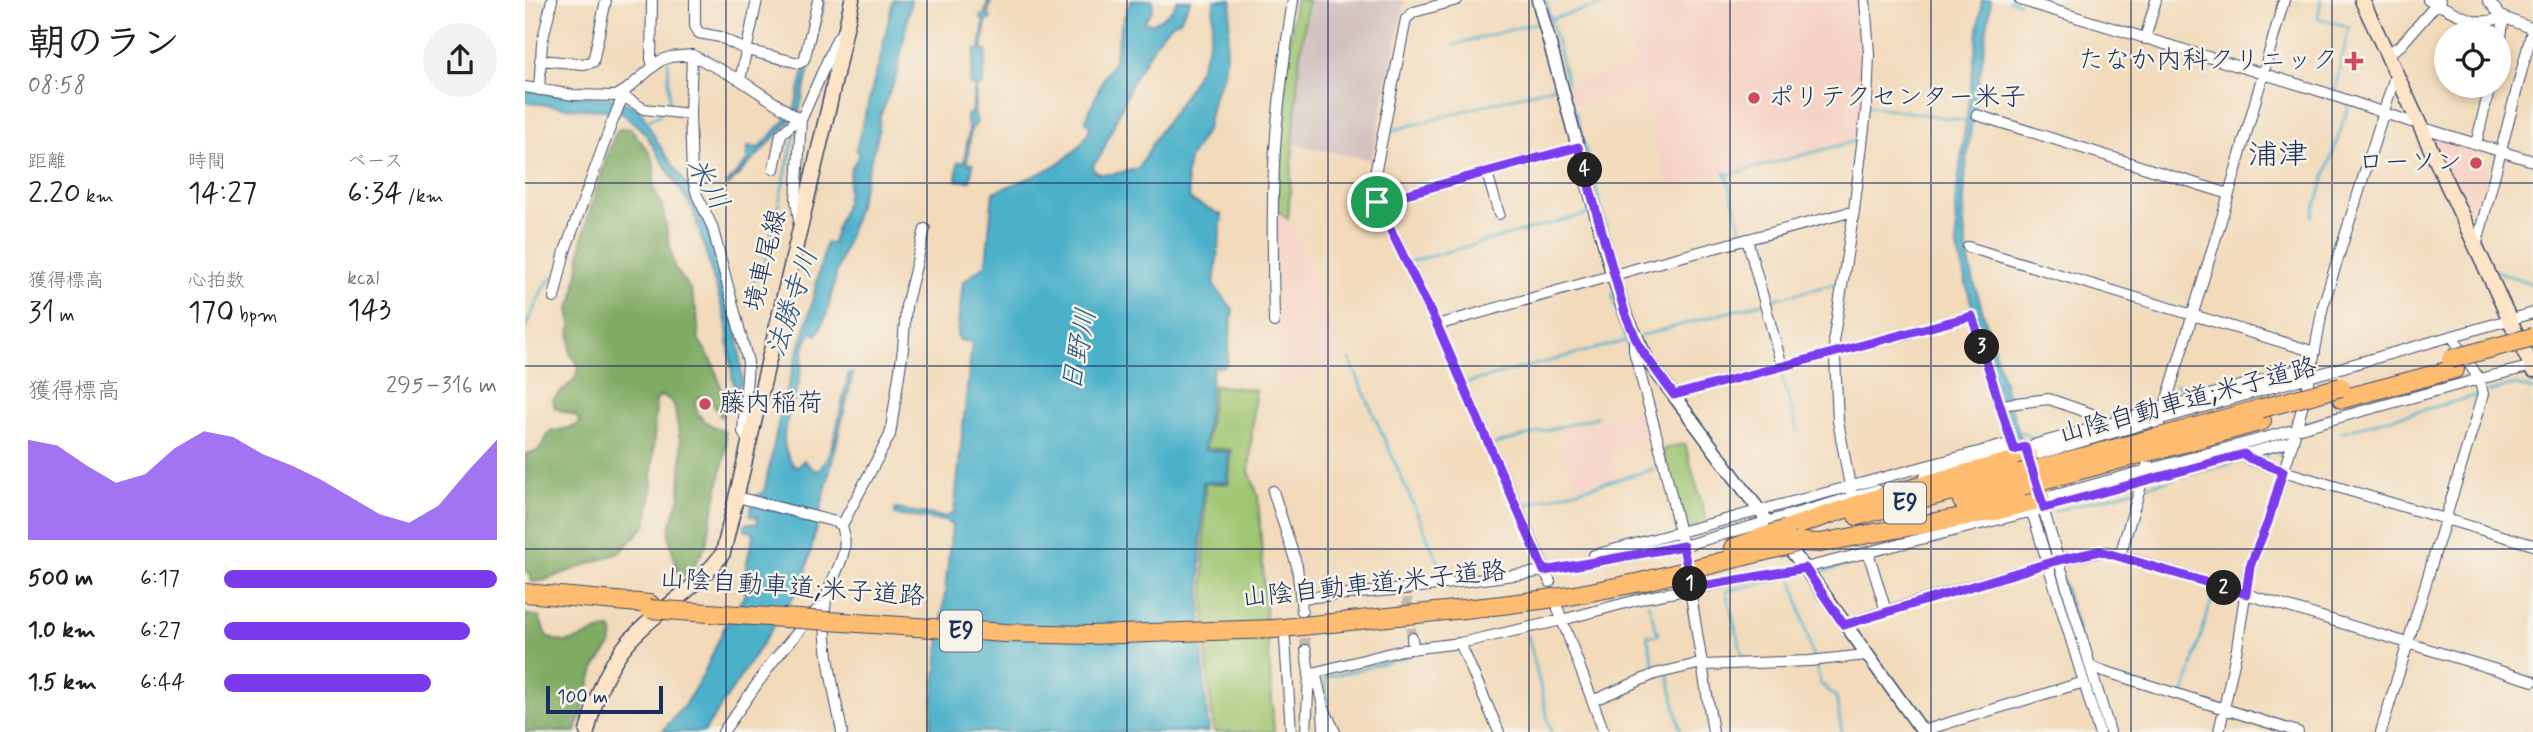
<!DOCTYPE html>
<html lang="ja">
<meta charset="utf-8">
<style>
:root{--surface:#fff;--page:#f2f2f2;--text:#202124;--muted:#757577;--accent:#7c3aed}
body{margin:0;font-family:Mynerve,"Klee One",sans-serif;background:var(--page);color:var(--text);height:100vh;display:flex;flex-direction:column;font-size:26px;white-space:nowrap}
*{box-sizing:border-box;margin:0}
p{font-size:23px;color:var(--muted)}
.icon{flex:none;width:38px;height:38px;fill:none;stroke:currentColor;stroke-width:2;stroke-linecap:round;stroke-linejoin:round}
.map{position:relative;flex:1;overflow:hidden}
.details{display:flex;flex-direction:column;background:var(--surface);width:525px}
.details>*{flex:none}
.controls{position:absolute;left:1909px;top:21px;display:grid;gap:14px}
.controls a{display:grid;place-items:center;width:77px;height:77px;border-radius:50%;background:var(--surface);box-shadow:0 4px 10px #0003;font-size:35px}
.scale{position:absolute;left:21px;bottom:18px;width:117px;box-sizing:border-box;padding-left:7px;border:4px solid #1b2f5e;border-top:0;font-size:19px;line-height:24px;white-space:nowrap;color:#1b2f5e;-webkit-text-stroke:5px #f7f3e8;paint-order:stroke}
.pin{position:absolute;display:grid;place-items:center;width:60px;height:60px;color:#fff;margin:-30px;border:4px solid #fff;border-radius:50%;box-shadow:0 2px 7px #0007}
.km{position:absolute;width:35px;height:35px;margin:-18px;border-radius:50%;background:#222;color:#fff;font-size:19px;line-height:35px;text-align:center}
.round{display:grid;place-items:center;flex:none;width:74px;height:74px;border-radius:37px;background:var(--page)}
.head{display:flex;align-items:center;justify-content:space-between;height:119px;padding:0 28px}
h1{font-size:38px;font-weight:600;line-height:52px}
.figures{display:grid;grid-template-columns:repeat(3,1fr);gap:10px;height:119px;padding:7px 28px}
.figures div{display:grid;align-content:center}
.figures b{font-size:30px;font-weight:600}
.figures small{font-size:19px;font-weight:400}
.figures p{font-size:19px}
.chart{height:196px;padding:14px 28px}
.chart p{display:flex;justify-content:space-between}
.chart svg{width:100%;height:126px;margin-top:7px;fill:var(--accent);opacity:.7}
ul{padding:0 28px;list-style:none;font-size:23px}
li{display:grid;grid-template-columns:112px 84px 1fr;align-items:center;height:52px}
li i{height:18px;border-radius:9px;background:var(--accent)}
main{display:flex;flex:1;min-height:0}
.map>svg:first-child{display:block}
</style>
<main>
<section class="details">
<div class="head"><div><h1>朝のラン</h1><p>08:58</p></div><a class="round"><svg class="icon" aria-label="share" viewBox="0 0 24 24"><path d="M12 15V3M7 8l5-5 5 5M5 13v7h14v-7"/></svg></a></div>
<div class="figures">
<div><p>距離</p><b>2.20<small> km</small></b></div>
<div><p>時間</p><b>14:27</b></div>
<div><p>ペース</p><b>6:34<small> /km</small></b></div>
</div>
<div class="figures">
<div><p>獲得標高</p><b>31<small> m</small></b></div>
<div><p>心拍数</p><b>170<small> bpm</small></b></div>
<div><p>kcal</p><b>143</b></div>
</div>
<div class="chart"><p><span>獲得標高</span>295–316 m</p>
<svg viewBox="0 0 160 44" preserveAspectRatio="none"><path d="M0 44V9L10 11L20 18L30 24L40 21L50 12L60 6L70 8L80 14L90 18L100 23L110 29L120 35L130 38L140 32L150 20L160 9V44z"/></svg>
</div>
<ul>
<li><b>500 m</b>6:17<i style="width:100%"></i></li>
<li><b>1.0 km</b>6:27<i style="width:90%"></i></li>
<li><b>1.5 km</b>6:44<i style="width:76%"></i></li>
</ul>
</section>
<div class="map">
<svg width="2008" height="732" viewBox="0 0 2008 732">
<rect width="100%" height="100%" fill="#f7f3e8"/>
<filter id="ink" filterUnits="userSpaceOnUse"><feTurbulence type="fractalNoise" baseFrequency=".0143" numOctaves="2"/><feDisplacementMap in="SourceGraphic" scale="14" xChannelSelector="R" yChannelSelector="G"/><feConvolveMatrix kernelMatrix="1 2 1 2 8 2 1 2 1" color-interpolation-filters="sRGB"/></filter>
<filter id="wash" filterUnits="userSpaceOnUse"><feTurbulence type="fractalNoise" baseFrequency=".00686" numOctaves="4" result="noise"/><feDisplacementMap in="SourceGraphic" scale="28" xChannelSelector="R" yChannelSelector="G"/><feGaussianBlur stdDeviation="1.57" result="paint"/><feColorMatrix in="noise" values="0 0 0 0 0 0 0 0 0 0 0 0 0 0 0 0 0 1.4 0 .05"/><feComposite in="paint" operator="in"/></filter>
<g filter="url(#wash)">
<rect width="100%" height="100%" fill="#f2daba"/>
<path fill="#f6d2c4" d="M1112 0H1338L1341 26 1336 139 1207 173 1199 172 1143 187 1116 88 1047 107 1041 84 1110 66 1094 5Z
M1905 133 1952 146 1964 174 1959 207 1935 203Z
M752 211 763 220 823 359 755 387 750 375 756 325 752 284Z
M1121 407 1127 429 1124 430 1126 437 1085 448 1092 478 1050 489 1033 429Z"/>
<path fill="#d1bfbe" d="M784 0H880L846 160 768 144 775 64Z"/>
<path fill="#9fc672" stroke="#5d7a68" stroke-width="2" d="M770 0H783L774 63 763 219 752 210 751 201 757 108Z
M689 385 730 390 724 471 733 496 749 732H689C678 649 678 567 680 483L704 484 706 450 681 448Z
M1160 444 1182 524 1157 530 1138 449Z"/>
<path fill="#7fab64" stroke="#4d6d61" stroke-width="2" d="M96 128 106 129 124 152 129 163V190L137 206 149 267 165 289 172 313 174 340 188 363 202 405 196 417 183 396 179 395 171 399C167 418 185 425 200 432L201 449 181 545 163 576 153 574 144 536 145 527 155 497 157 450 149 405 144 399 136 396 131 400 126 498 121 525 94 553 17 581 7 582 4 572 0 571V526L3 517 0 454 13 451 25 432 48 427 55 422 51 416 30 408 28 399 48 381 53 372 54 367 45 353 46 322 44 308 49 298 58 237 66 206 86 144 92 131Z
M1 614 14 617 21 635C46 654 63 628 86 629L88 633 86 645 69 669 51 732H0Z"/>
<path fill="#4bb1ca" stroke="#337094" stroke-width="2" d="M296 0H300L274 112 203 186 201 185 222 161 223 146 234 148 269 111Z
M368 0H386L372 74 355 116 353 135 329 219 312 271 302 314 292 335 287 332C275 349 278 367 273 386 269 404 258 421 259 440 259 449 264 459 269 466L272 467 279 460 286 468 293 471C313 448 315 403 324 373L328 374 279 580 179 732H137L161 703 179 673 199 628 219 596 222 585 221 566 229 533 220 530V526L222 523 232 524 233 517 225 516 229 497 239 492 254 420 270 361 282 323 301 243H308L312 226 321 203 326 169 334 155 331 149 332 145 355 59Z
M463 0H466L463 14 466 18 461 22 457 50 462 51 457 86H452L449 111 452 123 446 130 442 163 448 164 445 181 431 180 433 162H439L444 130 441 118 447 111 450 86 445 85 450 50H455L459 21 455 17 460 13Z
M606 0H628L627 11 619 22 626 24C638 18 647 13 652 0H666L655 20 645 25 633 39 607 82 576 155 568 165 569 171 575 174H587L612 169C621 159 624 148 631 137 653 105 680 72 686 32 688 22 688 11 689 0H707L699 74 689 95 682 129 664 159 661 176 665 200 697 215 689 286 708 309 702 364 697 367H688L679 450 704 452 702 482H678C674 566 674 648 684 732H405L427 526 421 521 370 515V509L421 517 429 512 447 342 435 340 432 335 438 282 461 264 468 192C498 181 558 161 565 126L561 122 562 117 579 77 589 61 597 22Z
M1457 0H1466C1458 73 1436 153 1439 225 1440 243 1444 261 1448 279L1583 732H1575L1448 310 1432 248 1430 205Z
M0 91 92 99 115 110 136 148 171 198 181 227 183 228 189 254 213 333 217 381 214 387V394L208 382 201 321 168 210 119 132 95 111 45 108 0 102Z"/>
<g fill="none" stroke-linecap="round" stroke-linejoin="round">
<path stroke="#4bb1ca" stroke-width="2.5" d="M1021 0 1042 83
M1483 0 1494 3
M1796 0 1793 18 1824 27 1809 93
M1025 19 1088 2 1093 4
M929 45 1014 22
M143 61 145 109
M1345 106 1442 121
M1050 111 1092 267
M120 122 136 114
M862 132 1031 86
M1201 173 1218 236
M1199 174H1207L1335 140
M1787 216 1824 105
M884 262 1066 213
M1968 270 2008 284
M228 288 229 273 237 274 271 129
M1087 294 1110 371
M1242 301 1313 283
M0 328 20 285 29 276
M1115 336 1237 303
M825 360 921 580
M1767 367 1781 352
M1255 371 1273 432
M941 383 1100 341
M1651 384 1666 395 1710 383
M1963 392 1991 385 2008 390
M1585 417 1634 403 1640 386
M1497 432 1509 439 1568 423
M1815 432 1954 395
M967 445 1072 417
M1750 449 1761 459
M1732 457 1740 459 1744 451
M1621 486 1715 461
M995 506 1133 468
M1530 511 1613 489
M1349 559 1432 537
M1268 580 1288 658
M1293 580 1295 573 1342 559
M1123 603 1133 635 1122 636 1130 670
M1003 635 1026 732
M1219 661 1201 591 1257 579
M1290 663 1295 683 1311 697 1317 732
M1143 674 1156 732
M1659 693 1690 589
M802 703 800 678 882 657"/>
</g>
</g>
<g filter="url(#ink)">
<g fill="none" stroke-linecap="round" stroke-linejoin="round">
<path stroke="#c7b8a8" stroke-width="10" stroke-dasharray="10 5" stroke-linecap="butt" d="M882 598 887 638
M778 623 781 650"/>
<defs>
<path id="minor" d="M127 0 126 59 128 65
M170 0V26L174 33 195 37 221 50 274 63 278 61 280 57 293 0
M932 0 889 12 881 19 848 184 852 202 1053 147
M1495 0 1798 92 1886 122 1892 121
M1903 0C1924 8 1954 32 1976 16L2008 29
M1963 0 1976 16
M1620 39 1631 0
M1974 50 1979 17
M167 55 165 114 167 176 172 195 187 226 223 362 218 432 224 443
M1861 55 1876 45 1915 0
M15 60 58 64 68 62 81 0
M215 80 232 0
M0 87 48 95 91 96 101 90 135 61 145 57 167 55 215 80 276 120
M14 90 17 43 27 0
M98 96 119 109 165 114
M1452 115 1704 194
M1897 129 1905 130 2008 161
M1951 144 1965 86
M249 169 256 134 273 119
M962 173 974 214
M852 202 912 325 1025 582
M274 221 271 200 276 120 312 39 317 33
M1222 239 1257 366
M1443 247 1790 352
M1951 247 2008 27
M29 298 40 251 86 125 98 96 97 94
M749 322C748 260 746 196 751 134 755 89 761 44 768 0
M912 325 1117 267 1329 211
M1109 335V351L1136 452 1158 546 1188 732
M1148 395 1447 316 1489 450
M1475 405 1524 399 1567 414 1578 424
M1719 454 1724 459 1758 471 2008 545
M1503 457 2008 313
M1400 476 1786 366
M1509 478 1585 732
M748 491 772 566 777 611
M212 497 311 522 317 525C328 561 301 577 300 608 299 650 309 691 317 732
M1327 497 1313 421 1309 336 1329 211 1342 103 1344 54 1340 0
M1516 499 1954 379 2008 366
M1508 515 1574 732
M317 525 365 435 378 349 381 306 400 229
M1595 555 1704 194 1759 0
M1069 562V555L1487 443
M776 598 880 589 1013 572 1158 546 1352 490
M1033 609 1079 732
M1361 611 1530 561 1579 551 2008 681
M1319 625 1361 611 1343 552
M887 638 888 649
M760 639 766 732
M935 643 974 732
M1178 665 1284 661 1341 655
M1566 667 1773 732
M784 674 877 650 935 643 1037 620 1123 597 1280 568 1519 508 1768 441
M784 674 792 680 798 706 810 732
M1067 701 1130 674 1177 663
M798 710 799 732
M1397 731 1559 682
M198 732 249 660 291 611 300 605
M781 732 784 674 781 650
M1694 732 1712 648 1724 569 1743 522 1768 441 1785 378 1798 306 1870 76
M1856 732 1958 394 1954 379 1927 336"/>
<path id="tertiary" d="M1013 0 1088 276 1100 313 1123 361 1243 522 1280 568 1398 732"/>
<path id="secondary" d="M1837 0 2008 370
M62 732C71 695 85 657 114 631 143 603 173 587 198 553L305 102 327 0"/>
<path id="motorway" d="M1817 399 1930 369
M1642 435 1734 409
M1640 448 1737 421
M1516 468 1622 440
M1518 480 1619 453
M1437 501 1497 486
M1332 516 1495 473
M1261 529 1359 496 1503 457
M1274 542 1295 543 1470 511 1516 499
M1208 548 1247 534
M1196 562 1257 547
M0 593 125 604
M749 629 977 605 1045 596 1116 582"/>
</defs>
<use href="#minor" stroke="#3b496c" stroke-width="12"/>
<use href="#tertiary" stroke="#3b496c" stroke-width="15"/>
<use href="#secondary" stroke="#3b496c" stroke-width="17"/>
<use href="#motorway" stroke="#3b496c" stroke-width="20"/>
<use href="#minor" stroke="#fff" stroke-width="10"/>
<use href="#tertiary" stroke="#fff" stroke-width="12"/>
<use href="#secondary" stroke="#fee4c6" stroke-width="14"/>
<use href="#motorway" stroke="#fdbc70" stroke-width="18"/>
<defs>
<path id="motorway-bridge" d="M1926 359 2008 337
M1734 409 1816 387
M1622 440 1642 435
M1619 453 1640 448
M1495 473 1516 468
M1497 486 1518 480
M1247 534 1261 529
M1257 547 1274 542
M1116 582 1196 562
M124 609 480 633 564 635 749 629"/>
</defs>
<use href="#motorway-bridge" stroke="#3b496c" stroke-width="20" stroke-linecap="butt"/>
<use href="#motorway-bridge" stroke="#fdbc70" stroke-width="18"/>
</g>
</g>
<g fill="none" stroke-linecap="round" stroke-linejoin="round" filter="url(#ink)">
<defs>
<path id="route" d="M1053 147 1100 313 1115 348 1149 395 1447 316 1489 450 1500 447 1519 508 1719 454 1724 458 1758 471 1743 522 1725 566 1721 594 1575 551 1530 561 1319 625 1280 568 1166 588 1158 546 1019 571 912 325 852 202Z"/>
</defs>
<use href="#route" stroke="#fff" stroke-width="14"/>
<use href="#route" stroke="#7c3aed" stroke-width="9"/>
</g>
<path fill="none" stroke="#1b2f5e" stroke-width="2" stroke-opacity="0.55" d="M201 0V732M402 0V732M602 0V732M803 0V732M1004 0V732M1205 0V732M1406 0V732M1606 0V732M1807 0V732M0 183H2008M0 366H2008M0 549H2008"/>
<g fill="#d1495b" stroke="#f7f3e8" stroke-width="2.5">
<path d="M1825.5 50.5h7v7h7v7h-7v7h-7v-7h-7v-7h7z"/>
<circle cx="1229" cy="98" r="7"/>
<circle cx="1951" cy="163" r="7"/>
<circle cx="180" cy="404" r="7"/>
</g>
<g text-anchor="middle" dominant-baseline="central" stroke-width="5" stroke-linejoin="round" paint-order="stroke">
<g fill="#f7f3e8" stroke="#5d6a87" stroke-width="2">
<rect x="1359" y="482.5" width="42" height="41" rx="5"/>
<rect x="415" y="610.5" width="42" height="41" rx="5"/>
</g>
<g font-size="24" font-weight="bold" fill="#1b2f5e">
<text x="1380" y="503">E9</text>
<text x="436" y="631">E9</text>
</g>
<g font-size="26" fill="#1b2f5e" stroke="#f7f3e8" text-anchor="end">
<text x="1813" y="61">たなか内科クリニック</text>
<text x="1243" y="98" text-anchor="start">ポリテクセンター米子</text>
<text x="1937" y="163">ローソン</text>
<text x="194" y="404" text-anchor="start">藤内稲荷</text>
</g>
<g font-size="26" fill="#1b2f5e" stroke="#f7f3e8">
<text transform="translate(241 260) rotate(-76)">境車尾線</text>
<text transform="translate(1663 401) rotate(-15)">山陰自動車道;米子道路</text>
<text transform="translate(849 585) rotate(-6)">山陰自動車道;米子道路</text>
<text transform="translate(267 588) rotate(4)">山陰自動車道;米子道路</text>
</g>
<g font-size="28" font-style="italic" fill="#29567e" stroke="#f7f3e8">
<text transform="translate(182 184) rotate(61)">米川</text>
<text transform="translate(268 303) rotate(-72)">法勝寺川</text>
<text transform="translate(555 350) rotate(-79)">日野川</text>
</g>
<g font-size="30" fill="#1b2f5e" stroke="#f7f3e8">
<text x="1753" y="155">浦津</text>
</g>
</g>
</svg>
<div class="controls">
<a><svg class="icon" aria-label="locate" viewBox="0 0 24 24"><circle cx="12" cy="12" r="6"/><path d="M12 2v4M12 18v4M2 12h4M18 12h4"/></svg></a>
</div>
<div class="scale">100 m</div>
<div class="pin" style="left:852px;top:202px;background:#1e9e55"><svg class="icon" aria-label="arrive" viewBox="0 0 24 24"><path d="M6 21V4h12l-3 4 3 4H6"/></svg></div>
<b class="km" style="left:1165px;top:584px">1</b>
<b class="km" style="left:1699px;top:588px">2</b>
<b class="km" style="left:1457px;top:347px">3</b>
<b class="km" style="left:1060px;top:170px">4</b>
</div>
</main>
